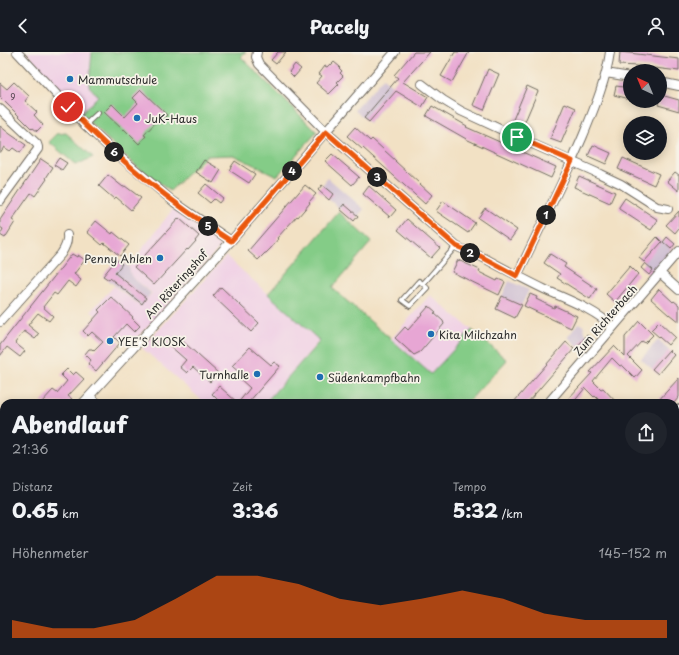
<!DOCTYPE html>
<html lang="de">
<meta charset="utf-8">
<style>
:root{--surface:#171b24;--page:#20242c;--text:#f1f3f6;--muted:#9ea1a6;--accent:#ea580c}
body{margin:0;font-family:"Playpen Sans",sans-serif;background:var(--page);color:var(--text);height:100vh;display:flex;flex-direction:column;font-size:15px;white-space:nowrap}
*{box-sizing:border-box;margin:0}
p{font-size:13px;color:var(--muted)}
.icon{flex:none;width:22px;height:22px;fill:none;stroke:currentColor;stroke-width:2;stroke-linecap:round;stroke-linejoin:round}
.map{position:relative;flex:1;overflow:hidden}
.panel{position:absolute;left:0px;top:347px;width:679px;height:256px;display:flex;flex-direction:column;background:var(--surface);border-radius:12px 12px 0 0;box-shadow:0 2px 10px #0003}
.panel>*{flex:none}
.needle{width:26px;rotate:316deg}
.tools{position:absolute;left:623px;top:12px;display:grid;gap:8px}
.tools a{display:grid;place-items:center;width:44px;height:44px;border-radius:50%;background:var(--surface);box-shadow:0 2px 10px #0003;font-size:20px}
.pin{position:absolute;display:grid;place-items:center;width:34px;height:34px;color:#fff;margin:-17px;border:2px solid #fff;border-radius:50%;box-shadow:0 1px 4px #0007}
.km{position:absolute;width:20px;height:20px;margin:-10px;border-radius:50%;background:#222;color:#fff;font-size:11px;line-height:20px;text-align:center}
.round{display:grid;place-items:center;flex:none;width:42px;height:42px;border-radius:21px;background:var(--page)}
.head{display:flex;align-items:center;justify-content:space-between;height:68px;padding:0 12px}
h1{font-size:22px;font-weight:800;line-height:30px}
.figures{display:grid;grid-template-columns:repeat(3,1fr);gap:6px;height:68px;padding:4px 12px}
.figures div{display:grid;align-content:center}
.figures b{font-size:20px;font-weight:800}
.figures small{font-size:11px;font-weight:400}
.figures p{font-size:11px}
.chart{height:112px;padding:8px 12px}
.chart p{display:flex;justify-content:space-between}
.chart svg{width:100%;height:72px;margin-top:4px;fill:var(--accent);opacity:.7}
header{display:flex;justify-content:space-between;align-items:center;height:52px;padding:0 12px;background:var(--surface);font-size:18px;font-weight:800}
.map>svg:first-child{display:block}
</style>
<header><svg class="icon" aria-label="back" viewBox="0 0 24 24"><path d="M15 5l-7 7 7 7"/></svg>Pacely<svg class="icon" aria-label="person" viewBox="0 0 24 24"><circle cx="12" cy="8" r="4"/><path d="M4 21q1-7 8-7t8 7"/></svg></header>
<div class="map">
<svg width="679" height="603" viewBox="0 0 679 603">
<rect width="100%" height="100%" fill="#f7f3e8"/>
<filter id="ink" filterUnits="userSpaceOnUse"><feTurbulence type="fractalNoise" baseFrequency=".025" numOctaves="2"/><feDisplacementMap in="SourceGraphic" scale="8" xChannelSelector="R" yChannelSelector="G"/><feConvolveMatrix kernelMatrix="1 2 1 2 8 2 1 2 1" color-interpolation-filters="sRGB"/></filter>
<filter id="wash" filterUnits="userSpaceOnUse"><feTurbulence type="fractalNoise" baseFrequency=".012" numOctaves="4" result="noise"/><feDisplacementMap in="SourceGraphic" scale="16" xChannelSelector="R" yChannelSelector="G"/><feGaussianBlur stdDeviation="0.9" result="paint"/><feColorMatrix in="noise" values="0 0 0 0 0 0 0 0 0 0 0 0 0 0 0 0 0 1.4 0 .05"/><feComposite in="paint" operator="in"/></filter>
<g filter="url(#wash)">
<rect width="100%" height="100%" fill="#f2e1c4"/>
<path fill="#f0d0e5" d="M26 0H92L89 34 98 44 81 62Z
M173 157 217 188 220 195 129 295 91 259 114 234 140 254 152 241 131 224 129 214Z
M226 204 320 288 265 351H205L142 296Z
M430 243 472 278 431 322 391 287Z"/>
<path fill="#cebed2" d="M383 26 397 38 369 71 355 58Z
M328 126 364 157 354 169 318 138Z
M657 185 663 190 667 185 675 192 670 198 671 199 655 219 654 218 649 223 641 216 645 211 639 206Z
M117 206 129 215 131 224 151 241 141 254 103 224Z
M509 229 529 238 515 266 496 257Z
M578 271 584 274 585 281 593 288 583 299 568 285Z
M658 288 674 303 658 322 641 307Z"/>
<path fill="#84cc87" stroke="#587c59" d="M92 0H246L241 5 317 80 277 124 233 103 206 104 170 139 135 113 81 62 98 44 89 34Z
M66 81 93 105 76 113 49 90 57 82Z
M339 160 371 190 332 236 431 322 472 278 507 308 467 351H265L320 289 268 242Z
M675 472 679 476V530H675Z
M520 599H596L592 603H517Z"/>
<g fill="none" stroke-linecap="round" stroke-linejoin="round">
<path stroke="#48acc7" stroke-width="2.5" d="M536 603 539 599"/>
</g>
<g id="blocks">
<path fill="#e7a6d4" d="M278 0H286L276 12 271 8Z
M414 0H430L403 30 428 45 422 55 396 39 369 70 364 66 398 26 394 23Z
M455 0H469L452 30 441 24Z
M620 0 679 7V19L638 14 619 13Z
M334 10 340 15 339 16 342 19 340 21 343 24 337 30 339 32 329 42 316 31 322 24 319 22 325 14 327 15 330 12 331 13Z
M295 12 301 17 294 25 289 20Z
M488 17 499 22 484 58 473 53Z
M14 30 29 44 25 49 37 60 34 63 43 73 37 79 33 76 32 77 0 45V31L7 37Z
M527 34 538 39 523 74 512 70Z
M616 34 630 36V47L614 43Z
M141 38 167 63 159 71 157 69 144 83 146 84 139 92 124 77 123 78 104 60 112 52 125 65 138 51 133 46Z
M661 43 679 48V59L658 53Z
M565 51 576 56 561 91 550 87Z
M432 54 467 74 466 75 556 115 551 126 468 88 426 64Z
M0 74 10 82 26 93 20 101 13 96 10 99 4 95 0 101Z
M355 75 370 89 372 87 396 109H395L432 143 425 152 363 96 362 97 347 84Z
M593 93 611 101 606 112 588 104Z
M332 102 359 125 352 133 325 109Z
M59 106 67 111 62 118 54 113Z
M623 106 659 122 654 133 618 117Z
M41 107 53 115 46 126 47 127 35 144 31 141 12 168 15 170 5 186 0 183 3 177 0 175V168Z
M204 108 221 118 213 131 196 120Z
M235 109 255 122 249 131 229 118Z
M675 120 679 123V139L667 129Z
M108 123 123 135 125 134 141 146 131 158 116 145 114 147 99 134Z
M579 124 615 140 610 151 574 135Z
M206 132 223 146 219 151 214 147 210 151 198 141Z
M305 133 316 142 309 150 310 151 298 165 297 164 277 186 278 187 271 196 266 201H265L258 208 248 199Z
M322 133 333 142 329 148 318 138Z
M369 134 396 158 390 165 363 142Z
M625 146 658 168 651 178 619 157V155Z
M443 149 475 171 468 181 436 159Z
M344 152 358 164 354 169 340 157Z
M485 156 517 178 510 188 478 166Z
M679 159V176L675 181 666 173Z
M179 166 199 184 195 189H196L188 198 187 197 154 233 134 215Z
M407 167 440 196 431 206 398 178Z
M96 169 112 182 113 180 129 193 120 204 104 191 102 193 87 180Z
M657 185 662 190 644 210 639 206Z
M667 185 675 192 671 197 663 190Z
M72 202 77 205 78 203 85 208 74 222 81 228 76 235 68 229 57 243 54 241 43 255 53 264 49 269 38 261 28 273 39 282 37 285 35 287 24 279 15 291 25 299 20 305 7 295 0 304V293Z
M550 202 566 212 564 215 597 237 590 247 557 226 560 222 544 211Z
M116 208 122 212 115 221 146 246 142 252 110 226 109 228 103 224Z
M458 208 480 218 479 220 497 229 498 227 505 230 499 243 452 220Z
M645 211 653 218 649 223 641 216Z
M630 214 638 222 615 250 606 242Z
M221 235 259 271 251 280 213 244Z
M659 237 673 250 674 249 679 253V270L669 262V263L651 247Z
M530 242 537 245 536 247 554 256 555 254 577 264 571 276 524 254Z
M502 244 522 253 515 266 496 257Z
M111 245 133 265 132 266 140 274 134 280 126 272 114 285 120 291 96 319 88 312 91 308 85 302 89 297H92L94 299 103 290 92 280 88 284 83 279 100 260 98 258Z
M429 254 436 260 434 261 443 269 444 272 420 300 414 303 395 286 405 275 408 278Z
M639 269 653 283 645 291 642 289 628 304 642 318 635 326 622 313 620 314 612 306 593 329 601 337 603 336 617 351H602L595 344 594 345 585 336 573 351H570L567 348 592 321 590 320 614 294 625 305V285Z
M659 270 675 285 668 293 651 278Z
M587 283 593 288 583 299 578 294Z
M177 284 218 321 210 330 193 315 187 321 180 315 186 308 169 293Z
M566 290 574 297 528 350 526 351H513Z
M250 295 271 313 274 310 280 314 248 351H215L218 348 212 342 219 334 238 351 250 336 239 326 242 323 232 314Z
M669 298 674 303 658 322 652 317Z
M67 317 73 323 76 320 84 327 68 344 72 347 68 351H41L53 338 57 341 67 329 61 323Z
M679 326V345L674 351H656Z"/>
</g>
</g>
<g filter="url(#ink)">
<use href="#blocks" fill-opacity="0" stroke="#716b61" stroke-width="1"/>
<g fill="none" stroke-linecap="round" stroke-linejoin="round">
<defs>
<path id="service" d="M85 73 98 61
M423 232 427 236 410 254 402 248 419 229 423 232 456 194
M675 595 679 589
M643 599 647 603
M669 603 672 599"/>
<path id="minor" d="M17 0 85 73 112 98 174 150 231 189
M257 0 256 5 259 12 326 80 456 194C465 199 473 201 482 205 503 216 523 227 544 237 568 248 594 257 613 275
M606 21 630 25
M660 30 679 34
M422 32 443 48 461 59 517 85 600 122 621 132 657 155 668 157
M0 57 37 92 38 95V97L0 149
M660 221 679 238
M517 224C539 177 563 131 583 84 594 57 606 29 610 0
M0 270 61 202C65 196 68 190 67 183
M90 344 97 351
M83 351 231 189 395 0
M548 351 679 199
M675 361 679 357
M0 443 4 439
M173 599 178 603
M330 599 334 603
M458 603 461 599"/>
</defs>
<use href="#service" stroke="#716b61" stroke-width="6"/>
<use href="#minor" stroke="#716b61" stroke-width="10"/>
<use href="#service" stroke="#fff" stroke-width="4"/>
<use href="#minor" stroke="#fff" stroke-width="8"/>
</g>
</g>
<g fill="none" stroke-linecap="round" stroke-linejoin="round" filter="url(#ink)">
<defs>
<path id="route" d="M68 55C116 106 171 151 231 189L326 80 456 194 480 204 517 224 572 109 517 85"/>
</defs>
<use href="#route" stroke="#fff" stroke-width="8"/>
<use href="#route" stroke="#ea580c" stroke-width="5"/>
</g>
<g fill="#1f6fb2" stroke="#f7f3e8" stroke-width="1.5">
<circle cx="70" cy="27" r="4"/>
<circle cx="137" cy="66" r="4"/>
<circle cx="160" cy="206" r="4"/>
<circle cx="431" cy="282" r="4"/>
<circle cx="110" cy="289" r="4"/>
<circle cx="257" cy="322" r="4"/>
<circle cx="320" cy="325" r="4"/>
</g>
<g text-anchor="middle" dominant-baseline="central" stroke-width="3.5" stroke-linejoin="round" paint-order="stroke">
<g font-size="9" fill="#5a4a55">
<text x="13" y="44">9</text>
</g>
<g font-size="11" fill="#2b2b2b" stroke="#f7f3e8" text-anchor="start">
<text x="78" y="27">Mammutschule</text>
<text x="145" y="66">JuK-Haus</text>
<text x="152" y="206" text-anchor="end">Penny Ahlen</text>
<text x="439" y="282">Kita Milchzahn</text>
<text x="118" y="289">YEE'S KIOSK</text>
<text x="249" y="322" text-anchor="end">Turnhalle</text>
<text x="328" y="325">Südenkampfbahn</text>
</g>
<g font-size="11" fill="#2b2b2b" stroke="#f7f3e8">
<text transform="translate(176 232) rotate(-48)">Am Röteringshof</text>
<text transform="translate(605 268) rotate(-49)">Zum Richterbach</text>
</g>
</g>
</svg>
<div class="tools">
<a><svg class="needle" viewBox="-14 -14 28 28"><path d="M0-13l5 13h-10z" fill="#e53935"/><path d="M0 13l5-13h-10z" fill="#9ea1a6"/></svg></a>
<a><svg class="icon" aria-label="layers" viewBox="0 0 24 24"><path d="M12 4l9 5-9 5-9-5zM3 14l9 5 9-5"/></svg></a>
</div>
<div class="pin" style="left:517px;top:85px;background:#1e9e55"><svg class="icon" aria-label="arrive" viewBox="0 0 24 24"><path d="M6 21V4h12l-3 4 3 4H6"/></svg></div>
<div class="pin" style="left:68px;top:55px;background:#d93025"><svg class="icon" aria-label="check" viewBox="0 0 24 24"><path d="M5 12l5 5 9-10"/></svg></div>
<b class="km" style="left:546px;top:163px">1</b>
<b class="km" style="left:470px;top:201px">2</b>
<b class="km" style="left:377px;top:125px">3</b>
<b class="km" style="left:292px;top:119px">4</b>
<b class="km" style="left:208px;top:174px">5</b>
<b class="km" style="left:114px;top:100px">6</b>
<section class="panel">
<div class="head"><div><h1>Abendlauf</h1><p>21:36</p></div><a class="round"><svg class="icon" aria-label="share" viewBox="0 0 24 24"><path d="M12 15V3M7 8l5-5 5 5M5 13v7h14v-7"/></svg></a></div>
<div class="figures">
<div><p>Distanz</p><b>0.65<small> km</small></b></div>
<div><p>Zeit</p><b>3:36</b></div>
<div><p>Tempo</p><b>5:32<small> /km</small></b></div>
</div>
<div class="chart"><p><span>Höhenmeter</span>145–152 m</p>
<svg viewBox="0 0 160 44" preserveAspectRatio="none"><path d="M0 44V33L10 38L20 38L30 33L40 20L50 6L60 6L70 11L80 20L90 24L100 20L110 15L120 20L130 29L140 33L150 33L160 33V44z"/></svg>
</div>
</section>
</div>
